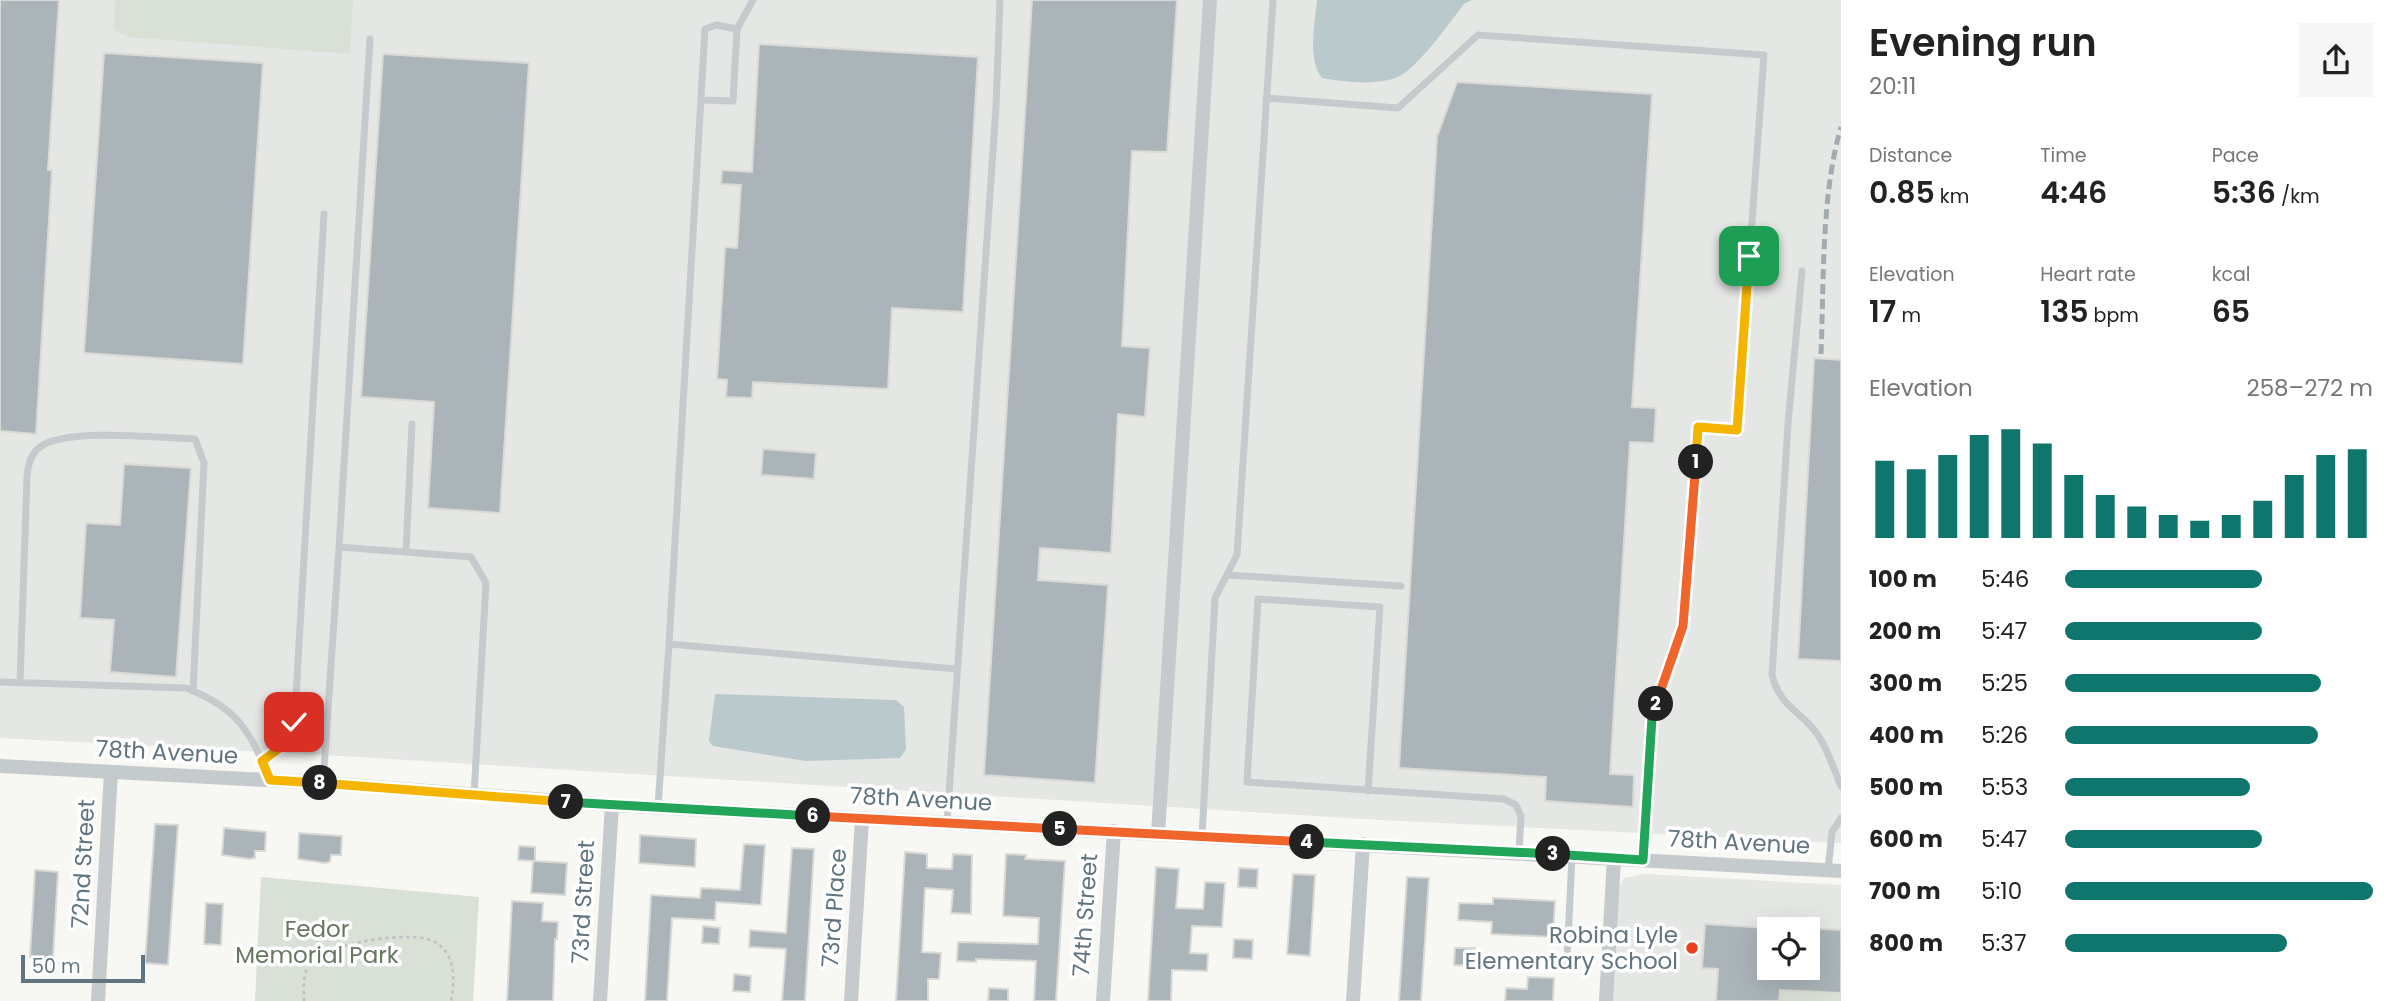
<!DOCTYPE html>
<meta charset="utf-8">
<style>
:root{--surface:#fff;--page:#f6f6f6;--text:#222;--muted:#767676;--accent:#0f766e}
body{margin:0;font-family:Poppins,sans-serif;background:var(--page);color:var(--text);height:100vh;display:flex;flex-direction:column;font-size:26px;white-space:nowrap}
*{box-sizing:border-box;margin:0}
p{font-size:23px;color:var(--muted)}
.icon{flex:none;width:38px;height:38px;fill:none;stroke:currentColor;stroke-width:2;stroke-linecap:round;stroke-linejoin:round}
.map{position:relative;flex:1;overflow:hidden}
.sheet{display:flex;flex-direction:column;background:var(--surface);width:560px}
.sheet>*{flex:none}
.tools{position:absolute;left:1757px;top:917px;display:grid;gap:14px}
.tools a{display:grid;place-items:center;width:63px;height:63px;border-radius:0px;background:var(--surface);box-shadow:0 7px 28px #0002;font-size:35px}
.scale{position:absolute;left:21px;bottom:18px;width:124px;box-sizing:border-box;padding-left:7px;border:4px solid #617581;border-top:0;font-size:19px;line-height:24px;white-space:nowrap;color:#617581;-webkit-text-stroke:5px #fff;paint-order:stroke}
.pin{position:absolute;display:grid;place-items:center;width:60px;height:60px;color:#fff;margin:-30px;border-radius:14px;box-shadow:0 4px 10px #0006}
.km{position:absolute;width:35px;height:35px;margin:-18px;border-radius:50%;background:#222;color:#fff;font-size:19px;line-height:35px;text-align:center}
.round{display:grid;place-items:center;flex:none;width:74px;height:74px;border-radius:0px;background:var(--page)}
.head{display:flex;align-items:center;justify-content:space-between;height:119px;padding:0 28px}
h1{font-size:38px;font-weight:600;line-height:52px}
.figures{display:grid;grid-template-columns:repeat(3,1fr);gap:10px;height:119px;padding:7px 28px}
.figures div{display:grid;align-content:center}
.figures b{font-size:30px;font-weight:600}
.figures small{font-size:19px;font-weight:400}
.figures p{font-size:19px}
.chart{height:196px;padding:14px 28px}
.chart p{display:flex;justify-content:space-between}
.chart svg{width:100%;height:126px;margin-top:7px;stroke:var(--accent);stroke-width:6}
ul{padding:0 28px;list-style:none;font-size:23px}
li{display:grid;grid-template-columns:112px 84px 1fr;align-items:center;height:52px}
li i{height:18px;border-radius:9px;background:var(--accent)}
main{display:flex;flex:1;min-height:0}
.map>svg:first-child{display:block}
</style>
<main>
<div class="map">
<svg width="1841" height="1001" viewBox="0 0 1841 1001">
<rect width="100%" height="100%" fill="#f7f7f4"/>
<path fill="#e5e7e5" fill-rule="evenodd" d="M0 0H1841V843L1381 820 342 756 0 738Z
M1645 874 1841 885V1001H1612L1619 887 1624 878ZM1769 929H1808V968H1769Z"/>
<path fill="#d9e0d5" d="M115 0H353L350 54 128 37 114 30Z
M261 877 479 897 473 1001H255Z
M1780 990 1841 993V1001H1779Z"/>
<path fill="#bac9cb" d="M1317 0H1472L1464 4C1449 23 1415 73 1393 79 1370 85 1345 82 1322 78 1307 59 1315 23 1317 0Z
M715 694 896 700 904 707 906 749 900 758 806 761 713 746 709 741Z"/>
<path fill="#abb5b9" stroke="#d9d9d6" stroke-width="2" d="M0 0H59L48 170H52L36 434 0 431Z
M1032 0H1177L1167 152 1132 151 1122 346 1150 348 1145 417 1118 414 1111 553 1040 548 1038 580 1108 585 1095 783 984 775Z
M759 44 978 57 963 312 892 308 888 389 753 382 752 398 726 397 727 380 717 379 725 247 737 248 741 185 721 184 722 170 752 172Z
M104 53 263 63 243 364 84 353Z
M383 54 529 63 500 513 428 508 434 402 361 397Z
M1457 82 1652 94 1632 407 1656 408 1654 443 1630 442 1610 774 1634 775 1633 807 1545 801 1546 777 1399 768 1437 137Z
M1814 358 1841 360V661L1798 659Z
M763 449 816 453 814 479 761 475Z
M124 464 191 468 176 677 110 672 114 620 80 618 86 523 120 525Z
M155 824 178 825 168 965 145 963Z
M224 828 266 832 265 851H255V858L249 859 222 855Z
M299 833 342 836 341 855H331L330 862 324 863 298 859Z
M640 835 696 839 695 867 639 863Z
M744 844 765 845 761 905 716 902 715 920 672 918 667 1001H645L651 895 700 898 701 888 740 890Z
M519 846 535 847V861L567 863 565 895 531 893 533 861 518 860Z
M792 848 814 849 805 1001H782L786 949 749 947 750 930 786 933Z
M905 852 927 854V868L952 869 953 854 972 855 971 914 951 913 953 890 925 888 922 952 941 953 939 979H928V1001H896Z
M1006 854 1026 855 1025 859 1065 861 1056 1001H1034L1036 961 976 959V962L957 961 958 942 1038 944 1039 918 1003 916Z
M1156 867 1179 869 1176 908 1203 909 1205 882 1225 883 1222 927 1192 926 1190 953 1208 954 1207 971 1172 970 1171 1001H1148Z
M1239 868 1258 869 1257 888 1238 887Z
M35 870 58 872 53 958 30 957Z
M1293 874 1315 875 1310 956 1287 954Z
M1407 877 1429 878 1421 1001H1399Z
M1493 898 1555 901 1553 937 1491 934 1492 922 1458 920 1459 903 1493 904Z
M512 901 543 903 542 921 558 922 557 939H555L553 1001H507Z
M206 903 223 904 221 945 204 944Z
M1705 924 1769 928V968H1808V928L1841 930V993L1780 990 1779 1001H1716L1718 969 1702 968Z
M703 926 720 928 719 944 702 943Z
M1234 939 1253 940 1252 959 1233 958Z
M1455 948H1475L1474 966 1454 965Z
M734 974 751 976 750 992 733 991Z
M1528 977 1554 978 1553 1001H1505L1506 988 1527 989Z
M989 988 1008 989V1001H988Z"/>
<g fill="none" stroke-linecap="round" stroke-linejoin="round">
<path stroke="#bec1c3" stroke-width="2.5" stroke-dasharray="3.5 3.5" stroke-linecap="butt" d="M304 1001C304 989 302 974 310 964 325 943 414 929 435 942 456 954 455 981 451 1001"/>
<path stroke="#c5cacc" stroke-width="7" d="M737 29 753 0
M370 39 339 547 471 557 486 583 474 795
M1266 98 1398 108 1478 35 1764 55 1737 430 1698 427 1683 626 1652 718 1643 860
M1802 271 1788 424 1772 675C1781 709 1800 709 1818 735 1828 750 1834 770 1841 786
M406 552 412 424
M1227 575 1401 586
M669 644 705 29 716 25 737 29 733 101 701 100
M0 682 186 688C238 708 250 731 270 780
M20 683 27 477C28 464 31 452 43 445 73 428 158 438 195 439L204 463 193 691
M262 761C282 748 293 737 295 713L324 214
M323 783 339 547
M1368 791 1380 607 1258 599 1247 782 1504 799 1516 805 1521 816 1519 852
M658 807 669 644 956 669
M947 823 996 107 1000 0
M1202 836 1215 598 1237 555 1273 0
M1828 870 1832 832 1841 818
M1487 957 1567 961 1572 856"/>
<path stroke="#c5cacc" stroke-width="14" d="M0 766 323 783 612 805 1841 871
M1158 834 1210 0
M98 1001 111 772
M600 1001 612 805
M851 1001 862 819
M1103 1001 1114 831
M1353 1001 1363 844
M1606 1001 1614 858"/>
<path stroke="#a3abb0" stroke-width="5" stroke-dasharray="10 5" stroke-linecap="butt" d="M1821 354C1824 282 1821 195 1841 127"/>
</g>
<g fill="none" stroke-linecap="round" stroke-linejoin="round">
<defs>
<path id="split-1" d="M1696 462 1698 427 1737 430 1749 256"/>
<path id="split-2" d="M1656 704 1683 626 1696 462"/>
<path id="split-3" d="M1553 854 1643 860 1652 718 1656 704"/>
<path id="split-4" d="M1307 842 1553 854"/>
<path id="split-5" d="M1060 829 1307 842"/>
<path id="split-6" d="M813 816 1060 829"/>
<path id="split-7" d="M566 802 813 816"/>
<path id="split-8" d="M320 783 566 802"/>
<path id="split-9" d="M294 722 285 744 262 761 270 780 320 783"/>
</defs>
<use href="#split-1" stroke="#fff" stroke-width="14"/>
<use href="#split-2" stroke="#fff" stroke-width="14"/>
<use href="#split-3" stroke="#fff" stroke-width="14"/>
<use href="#split-4" stroke="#fff" stroke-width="14"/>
<use href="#split-5" stroke="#fff" stroke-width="14"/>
<use href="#split-6" stroke="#fff" stroke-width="14"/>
<use href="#split-7" stroke="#fff" stroke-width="14"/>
<use href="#split-8" stroke="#fff" stroke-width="14"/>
<use href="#split-9" stroke="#fff" stroke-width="14"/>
<use href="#split-1" stroke="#f5b400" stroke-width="9"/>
<use href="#split-2" stroke="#f0652b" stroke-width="9"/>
<use href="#split-3" stroke="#22a559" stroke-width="9"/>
<use href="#split-4" stroke="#22a559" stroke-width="9"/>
<use href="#split-5" stroke="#f0652b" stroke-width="9"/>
<use href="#split-6" stroke="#f0652b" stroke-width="9"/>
<use href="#split-7" stroke="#22a559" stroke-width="9"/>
<use href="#split-8" stroke="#f5b400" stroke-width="9"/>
<use href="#split-9" stroke="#f5b400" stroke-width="9"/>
</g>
<circle fill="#ed401f" stroke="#fff" stroke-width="2.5" cx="1692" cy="948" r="7"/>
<g text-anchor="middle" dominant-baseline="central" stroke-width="7" stroke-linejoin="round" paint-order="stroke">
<g font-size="23" fill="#617581" stroke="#fff">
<text transform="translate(167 752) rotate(3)">78th Avenue</text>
<text transform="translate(921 799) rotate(3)">78th Avenue</text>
<text transform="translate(1739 842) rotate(3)">78th Avenue</text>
<text transform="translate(83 864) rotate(-87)">72nd Street</text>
<text transform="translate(583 902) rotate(-87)">73rd Street</text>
<text transform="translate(834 908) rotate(-86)">73rd Place</text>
<text transform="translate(1085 915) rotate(-86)">74th Street</text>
</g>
<g font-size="23" fill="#667960" stroke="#fff">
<text x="317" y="929">Fedor<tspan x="317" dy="26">Memorial Park</tspan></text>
</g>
<g font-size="23" fill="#617581" stroke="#fff" text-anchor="end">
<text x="1678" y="935">Robina Lyle<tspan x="1678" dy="26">Elementary School</tspan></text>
</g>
</g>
</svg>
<div class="tools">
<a><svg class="icon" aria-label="locate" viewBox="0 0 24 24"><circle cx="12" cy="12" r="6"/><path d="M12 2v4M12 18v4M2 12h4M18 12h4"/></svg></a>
</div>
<div class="scale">50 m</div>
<div class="pin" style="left:1749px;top:256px;background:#1e9e55"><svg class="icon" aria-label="arrive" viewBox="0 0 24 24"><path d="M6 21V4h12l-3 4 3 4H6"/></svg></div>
<div class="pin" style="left:294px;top:722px;background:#d93025"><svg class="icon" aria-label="check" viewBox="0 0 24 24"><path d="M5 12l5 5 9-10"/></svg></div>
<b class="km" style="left:1696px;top:462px">1</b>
<b class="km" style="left:1656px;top:704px">2</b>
<b class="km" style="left:1553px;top:854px">3</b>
<b class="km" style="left:1307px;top:842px">4</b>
<b class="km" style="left:1060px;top:829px">5</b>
<b class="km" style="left:813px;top:816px">6</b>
<b class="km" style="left:566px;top:802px">7</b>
<b class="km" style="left:320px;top:783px">8</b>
</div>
<section class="sheet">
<div class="head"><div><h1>Evening run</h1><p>20:11</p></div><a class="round"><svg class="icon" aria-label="share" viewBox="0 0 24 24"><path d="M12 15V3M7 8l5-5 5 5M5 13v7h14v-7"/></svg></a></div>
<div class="figures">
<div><p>Distance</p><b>0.85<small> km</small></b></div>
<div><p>Time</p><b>4:46</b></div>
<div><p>Pace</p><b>5:36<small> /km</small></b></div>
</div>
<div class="figures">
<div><p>Elevation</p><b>17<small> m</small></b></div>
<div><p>Heart rate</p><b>135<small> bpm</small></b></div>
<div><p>kcal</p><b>65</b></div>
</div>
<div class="chart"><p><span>Elevation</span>258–272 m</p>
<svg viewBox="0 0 160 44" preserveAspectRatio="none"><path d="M5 44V17M15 44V20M25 44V15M35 44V8M45 44V6M55 44V11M65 44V22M75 44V29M85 44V33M95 44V36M105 44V38M115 44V36M125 44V31M135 44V22M145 44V15M155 44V13"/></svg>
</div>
<ul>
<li><b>100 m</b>5:46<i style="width:64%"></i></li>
<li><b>200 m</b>5:47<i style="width:64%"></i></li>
<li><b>300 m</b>5:25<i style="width:83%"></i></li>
<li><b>400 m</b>5:26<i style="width:82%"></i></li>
<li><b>500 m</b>5:53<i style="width:60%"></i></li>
<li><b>600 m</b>5:47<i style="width:64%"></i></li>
<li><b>700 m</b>5:10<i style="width:100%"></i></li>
<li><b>800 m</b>5:37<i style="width:72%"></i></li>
</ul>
</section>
</main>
